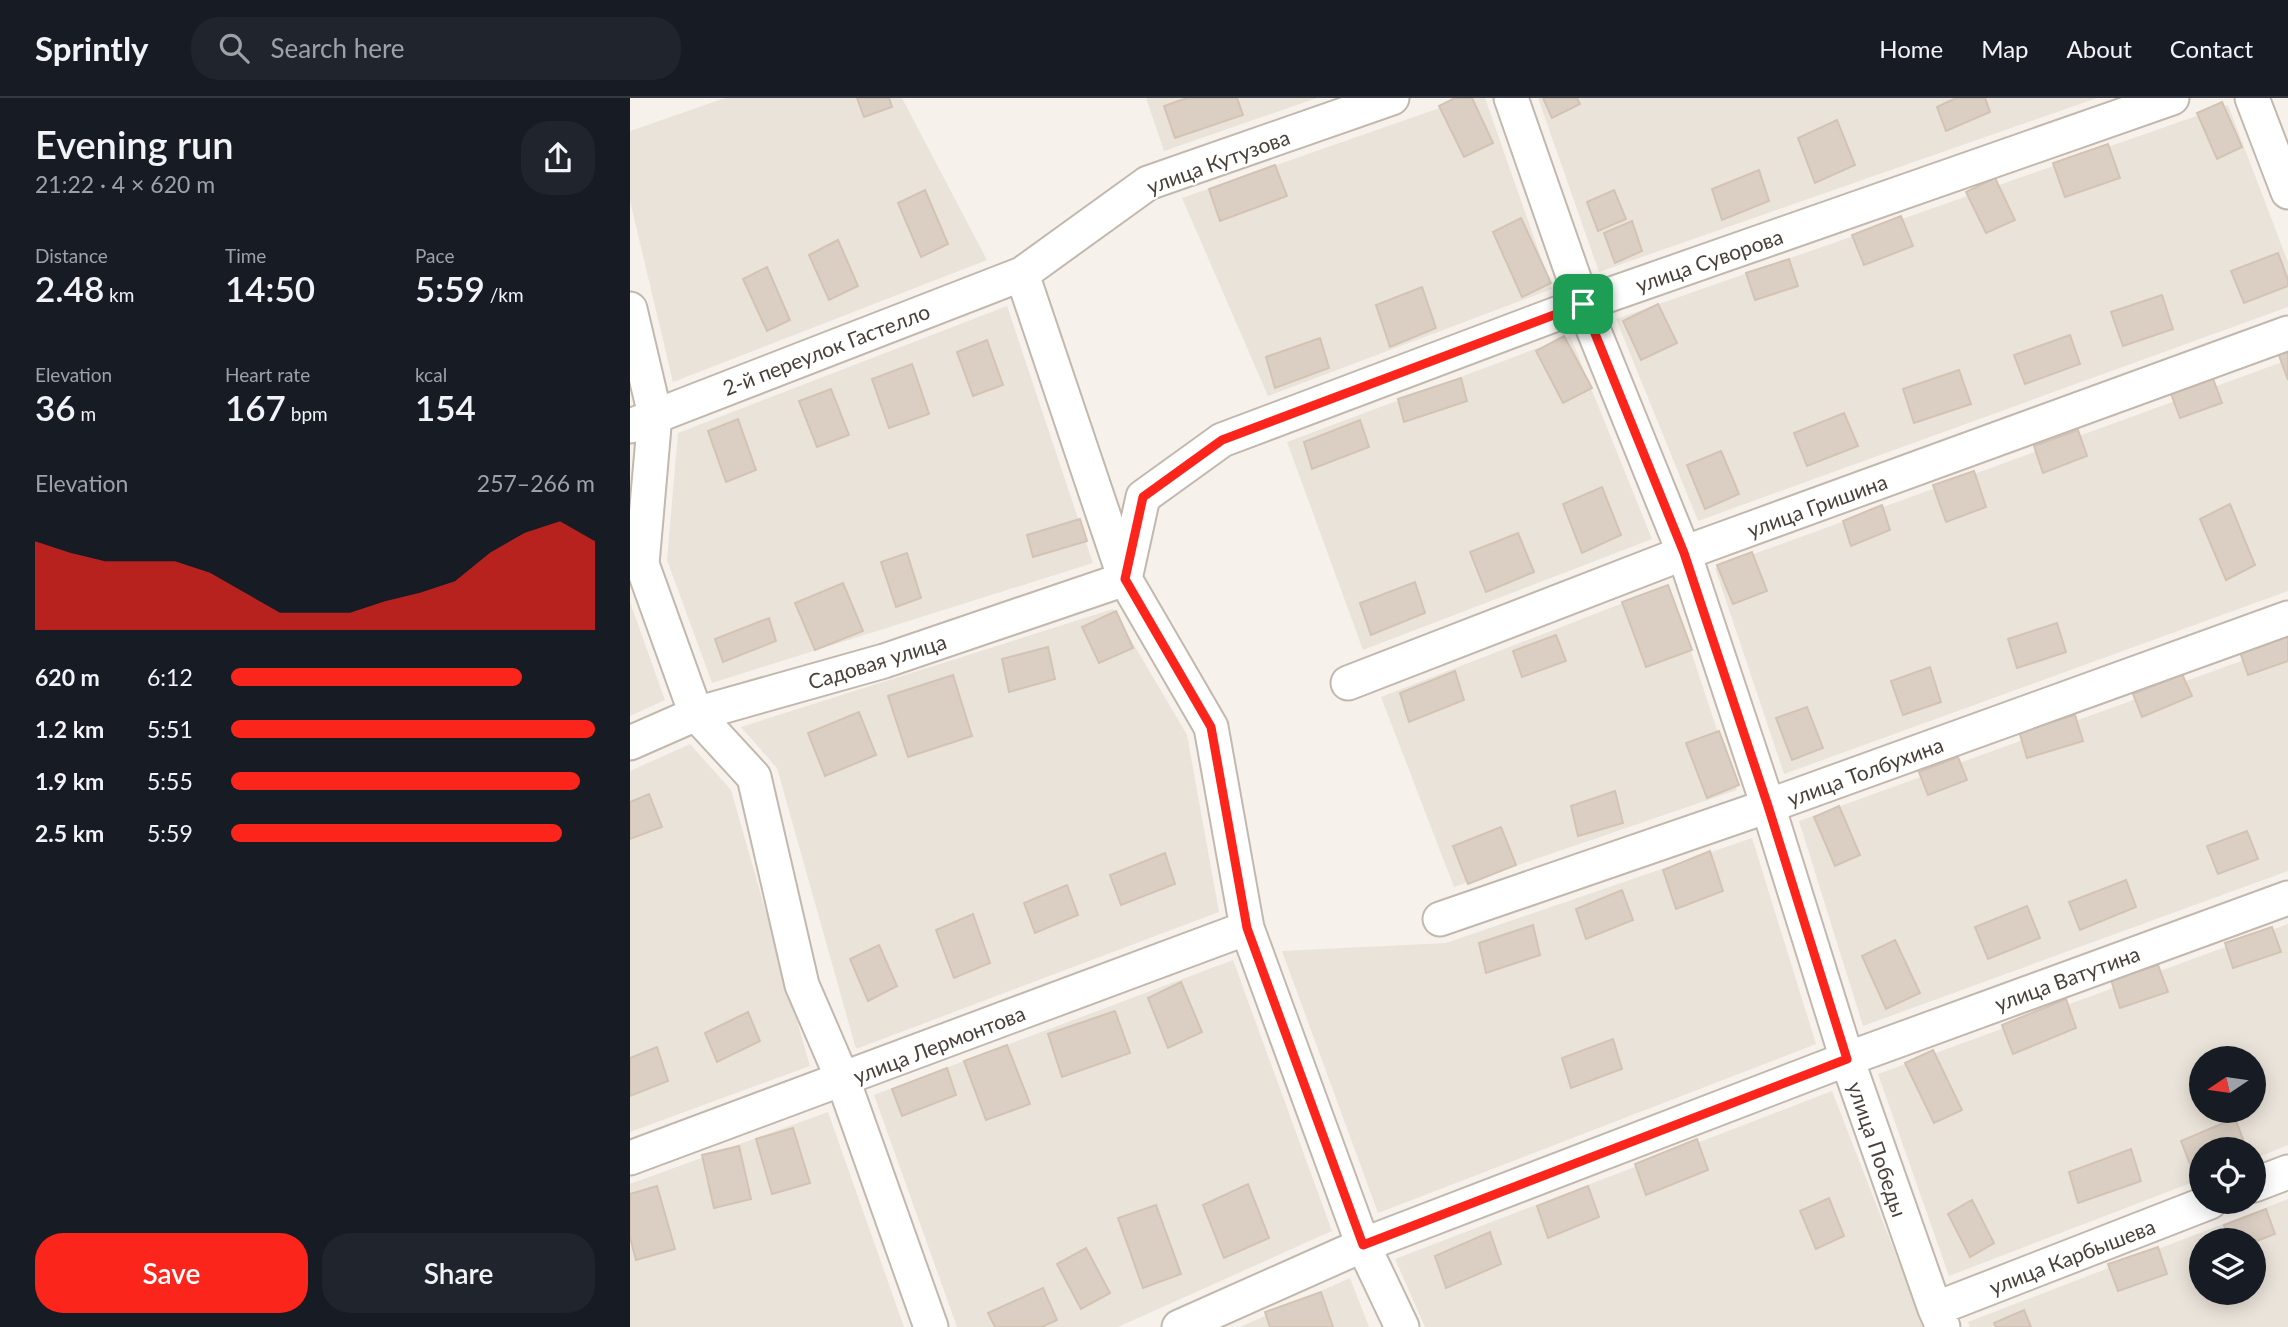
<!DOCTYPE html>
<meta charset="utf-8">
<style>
:root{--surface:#171b24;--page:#20242c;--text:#f1f3f6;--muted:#9ea1a6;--line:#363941;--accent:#fc251c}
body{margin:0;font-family:Lato,sans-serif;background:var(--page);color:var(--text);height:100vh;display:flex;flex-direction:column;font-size:26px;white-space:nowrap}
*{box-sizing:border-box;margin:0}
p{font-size:23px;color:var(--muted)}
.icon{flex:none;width:38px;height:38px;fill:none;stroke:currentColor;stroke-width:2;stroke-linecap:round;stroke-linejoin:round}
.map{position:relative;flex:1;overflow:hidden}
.panel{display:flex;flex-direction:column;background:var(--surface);width:630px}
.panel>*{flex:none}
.needle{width:46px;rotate:257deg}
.fabs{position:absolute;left:1559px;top:948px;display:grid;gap:14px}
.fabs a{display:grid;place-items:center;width:77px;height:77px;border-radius:50%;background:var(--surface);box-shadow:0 4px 18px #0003;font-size:35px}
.pin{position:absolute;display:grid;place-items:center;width:60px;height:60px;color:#fff;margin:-30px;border-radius:14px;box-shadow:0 4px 10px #0006}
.round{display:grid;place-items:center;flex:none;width:74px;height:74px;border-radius:28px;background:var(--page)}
.headline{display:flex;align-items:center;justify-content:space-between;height:119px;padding:0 35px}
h1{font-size:38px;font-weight:600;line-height:52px}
.metrics{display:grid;grid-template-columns:repeat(3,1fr);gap:10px;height:119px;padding:7px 35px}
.metrics div{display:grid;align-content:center}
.metrics b{font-size:35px;font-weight:600}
.metrics small{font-size:19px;font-weight:400}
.metrics p{font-size:19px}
.chart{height:196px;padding:14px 35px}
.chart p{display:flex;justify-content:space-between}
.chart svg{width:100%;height:126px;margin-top:7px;fill:var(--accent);opacity:.7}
.cta{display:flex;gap:14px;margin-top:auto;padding:14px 35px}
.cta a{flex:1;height:80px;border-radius:28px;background:var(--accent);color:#fff;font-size:28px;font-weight:600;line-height:80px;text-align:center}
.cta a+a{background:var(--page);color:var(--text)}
ul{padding:0 35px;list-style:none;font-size:23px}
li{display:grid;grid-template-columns:112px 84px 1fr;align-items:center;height:52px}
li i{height:18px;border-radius:9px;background:var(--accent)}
header{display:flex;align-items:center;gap:42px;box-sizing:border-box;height:98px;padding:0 35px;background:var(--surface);border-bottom:2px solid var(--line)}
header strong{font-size:33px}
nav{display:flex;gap:38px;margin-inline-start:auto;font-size:24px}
.search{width:490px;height:63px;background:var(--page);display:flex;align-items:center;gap:18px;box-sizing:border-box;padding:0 24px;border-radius:28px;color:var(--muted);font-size:26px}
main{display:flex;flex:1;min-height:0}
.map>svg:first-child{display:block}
</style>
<header>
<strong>Sprintly</strong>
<div class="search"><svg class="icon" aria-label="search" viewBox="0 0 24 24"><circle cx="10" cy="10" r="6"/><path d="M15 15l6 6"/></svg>Search here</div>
<nav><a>Home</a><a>Map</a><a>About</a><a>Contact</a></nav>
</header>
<main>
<section class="panel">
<div class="headline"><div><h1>Evening run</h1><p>21:22 · 4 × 620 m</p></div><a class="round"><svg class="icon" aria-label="share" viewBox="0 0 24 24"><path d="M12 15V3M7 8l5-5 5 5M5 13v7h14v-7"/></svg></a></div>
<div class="metrics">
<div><p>Distance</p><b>2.48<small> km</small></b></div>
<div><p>Time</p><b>14:50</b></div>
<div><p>Pace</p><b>5:59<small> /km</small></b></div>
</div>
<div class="metrics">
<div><p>Elevation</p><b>36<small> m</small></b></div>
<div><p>Heart rate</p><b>167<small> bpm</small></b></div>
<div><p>kcal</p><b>154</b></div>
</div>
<div class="chart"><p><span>Elevation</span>257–266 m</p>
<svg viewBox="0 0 160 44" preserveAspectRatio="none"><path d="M0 44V13L10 17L20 20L30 20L40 20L50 24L60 31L70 38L80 38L90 38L100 34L110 31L120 27L130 17L140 10L150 6L160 13V44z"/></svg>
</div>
<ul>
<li><b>620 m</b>6:12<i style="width:80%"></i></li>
<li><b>1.2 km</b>5:51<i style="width:100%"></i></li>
<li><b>1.9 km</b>5:55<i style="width:96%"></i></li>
<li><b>2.5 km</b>5:59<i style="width:91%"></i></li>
</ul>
<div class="cta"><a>Save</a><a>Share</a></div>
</section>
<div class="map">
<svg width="1658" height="1229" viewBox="0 0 1658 1229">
<rect width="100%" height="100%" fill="#f6f1eb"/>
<path fill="#eae3d9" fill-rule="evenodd" d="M95 0H272L357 162 43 284 0 103V33Z
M516 0H687L534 53Z
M838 0H855L922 191 638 298 552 100Z
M908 0H1467L969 174Z
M1598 7 1658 164V209L1068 423 986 221Z
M377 208 463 465 82 585 37 462 48 335Z
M940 238 1022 441 733 552 657 344Z
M1658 262V493L1154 676 1085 470Z
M1039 487 1107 692 824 789 751 599Z
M0 504 35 602 0 618Z
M483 511 557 637 589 814 226 951 147 670 111 629Z
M1658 546V773L1233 928 1169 723Z
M60 646 101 692 180 968 0 1034V673Z
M1122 740 1186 946 748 1115 652 853 816 845Z
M1658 826V1047L1624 1061V1052H1572L1571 1081 1319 1178 1248 976ZM1572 961H1624V1013H1572Z
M603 862 702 1133 488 1229H327L244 997Z
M1202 993 1294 1229H795L765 1161Z
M198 1014 274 1229H0V1086Z
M1658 1101V1229H1340L1338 1224ZM1572 1143H1624V1195H1572Z
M720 1180 739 1229H610Z"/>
<path fill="#dbcfc3" stroke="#d3c3b3" stroke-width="2" d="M227 0H259L262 9 234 19Z
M557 0H607L613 17 545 40 534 8Z
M825 0H842L863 45 834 59 809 8Z
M913 0H947L950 6 922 20Z
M1326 0H1355L1360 14 1316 33 1307 9Z
M1592 4 1612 49 1587 61 1567 15Z
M1207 22 1225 67 1185 85 1168 40Z
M1478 46 1490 80 1435 99 1423 65Z
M645 67 657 98 590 123 579 91Z
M1129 72 1139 103 1092 122 1082 91Z
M1365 80 1385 122 1356 135 1336 94Z
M295 92 318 146 291 159 268 105Z
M984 92 996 121 968 133 957 104Z
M1271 118 1283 148 1234 167 1222 137Z
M891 120 921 185 892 199 863 134Z
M1002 123 1012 153 985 165 974 135Z
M208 142 228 188 199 202 179 157Z
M1648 155 1658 182V188L1614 205 1601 173Z
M1159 161 1168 188 1125 202 1116 175Z
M137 169 160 222 137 233 113 181Z
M792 189 806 230 760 249 746 207Z
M1532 197 1543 231 1493 248 1481 214Z
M1028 206 1047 245 1011 262 993 223Z
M1440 237 1450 266 1395 286 1384 257Z
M934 238 962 290 933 305 906 253Z
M690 240 699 270 645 290 636 259Z
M357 242 373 287 343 298 327 254Z
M1658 248V282L1647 252Z
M282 266 299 316 259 330 242 281Z
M1329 272 1341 306 1284 325 1273 291Z
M1582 278 1592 305 1550 320 1540 293Z
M831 280 837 303 774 324 768 301Z
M201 291 219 337 187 349 169 303Z
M1214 315 1228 348 1177 368 1164 335Z
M108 321 126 372 96 384 78 333Z
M730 322 739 349 682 371 674 344Z
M1448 332 1457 358 1413 375 1404 348Z
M1091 353 1109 396 1075 411 1057 367Z
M1344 373 1356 409 1316 424 1303 387Z
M972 389 991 437 952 455 933 406Z
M1600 406 1625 467 1596 482 1570 421Z
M1252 407 1260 432 1221 448 1213 423Z
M450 421 457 443 403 459 397 437Z
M888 435 904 474 856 494 840 454Z
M1122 454 1137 493 1103 506 1087 467Z
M277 455 291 500 266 509 251 464Z
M785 484 795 515 741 537 730 505Z
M213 485 233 533 185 552 165 505Z
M1038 487 1062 552 1016 569 992 504Z
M486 513 503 550 469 565 452 529Z
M139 520 146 543 93 564 85 541Z
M1427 525 1436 554 1387 570 1378 541Z
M1658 534V563L1618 577 1609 551Z
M926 537 936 563 892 579 883 553Z
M418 549 425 581 379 594 372 561Z
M1300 569 1311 604 1273 617 1261 583Z
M825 573 834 602 779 624 770 595Z
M1552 576 1562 598 1512 619 1503 596Z
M323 577 342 638 278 659 258 598Z
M1177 609 1193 650 1162 662 1146 620Z
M229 614 246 657 195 678 178 635Z
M1445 617 1453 643 1397 660 1389 633Z
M1089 633 1109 687 1077 700 1056 645Z
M1328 659 1337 682 1298 697 1289 674Z
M985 693 993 725 948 738 941 708Z
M19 696 32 729 0 741V704Z
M1209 708 1230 757 1205 768 1184 719Z
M871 729 886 767 838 786 823 748Z
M1617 733 1628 761 1588 776 1577 748Z
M1080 753 1093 793 1046 811 1033 772Z
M535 755 545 786 491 807 480 777Z
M1496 782 1506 809 1450 832 1439 804Z
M437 787 448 817 405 835 394 805Z
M992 792 1003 822 956 841 946 811Z
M1397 808 1410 840 1358 861 1345 829Z
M343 816 360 865 324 880 306 832Z
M903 827 910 857 856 875 849 845Z
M1642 829 1651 854 1603 870 1595 845Z
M1265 842 1290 895 1256 911 1232 858Z
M249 847 267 888 238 903 220 861Z
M1528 867 1538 894 1490 910 1481 882Z
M551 884 572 934 538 950 518 900Z
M1436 901 1446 930 1383 956 1372 927Z
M485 913 500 955 432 979 418 936Z
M118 914 130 943 87 964 75 935Z
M983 941 992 971 941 990 932 960Z
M377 947 400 1006 356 1022 334 963Z
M27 949 38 983 0 998V960Z
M1303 952 1332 1012 1304 1025 1275 965Z
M317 970 326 997 272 1018 262 991Z
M1605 1020 1617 1052H1572V1072L1564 1076 1551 1043Z
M163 1030 180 1085 142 1096 126 1041Z
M1067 1041 1078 1072 1016 1097 1005 1066Z
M109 1048 121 1101 84 1110 72 1057Z
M1501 1051 1511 1083 1448 1105 1439 1074Z
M618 1086 639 1140 594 1160 573 1107Z
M27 1088 45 1151 6 1162 0 1139V1096Z
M958 1088 969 1119 918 1140 907 1108Z
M1199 1100 1214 1138 1186 1151 1170 1113Z
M1342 1102 1364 1145 1340 1159 1318 1116Z
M526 1107 551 1176 513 1190 488 1120Z
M1636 1111 1645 1136 1624 1144 1600 1143 1594 1127Z
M860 1134 871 1166 816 1190 805 1158Z
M1528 1149 1537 1176 1488 1193 1478 1166Z
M456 1150 480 1195 451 1211 427 1166Z
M413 1190 427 1222 412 1229H365L358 1215Z
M691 1194 703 1229H640L635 1214Z
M1394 1212 1401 1229H1366L1364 1225Z"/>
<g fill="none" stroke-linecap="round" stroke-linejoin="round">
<defs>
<path id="minor" d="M881 0 953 206 1054 455 1138 708 1217 961 1305 1211 1313 1229
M1622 0 1658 94
M392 176 495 481 581 629 617 830 733 1147 772 1229
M0 211 25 317 12 466 66 616 124 679 172 887 213 982 301 1229
M0 328 392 176 518 85 762 0
M718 585 1054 455 1658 235
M0 645 66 616 254 563 495 481 513 399 592 342 953 206 1542 0
M810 821 1138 708 1658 520
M0 1060 617 830
M1624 1087 1658 1074
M1305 1211 1580 1104
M549 1229 733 1147 1217 961 1658 800"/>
</defs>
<use href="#minor" stroke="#c2b8ad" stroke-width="37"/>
<use href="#minor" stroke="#fff" stroke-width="33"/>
</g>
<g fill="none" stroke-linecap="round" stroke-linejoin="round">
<defs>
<path id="route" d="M953 206 1054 455 1138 708 1217 961 733 1147 617 830 581 629 495 481 513 399 592 342Z"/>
</defs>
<use href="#route" stroke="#fff" stroke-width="14"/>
<use href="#route" stroke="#fc251c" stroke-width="9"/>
</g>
<g text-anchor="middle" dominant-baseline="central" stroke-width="5" stroke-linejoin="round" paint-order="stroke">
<g font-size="21" fill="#4a4139" stroke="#fff">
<text transform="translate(588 63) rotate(-20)">улица Кутузова</text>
<text transform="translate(1079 162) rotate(-19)">улица Суворова</text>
<text transform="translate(196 251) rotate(-21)">2-й переулок Гастелло</text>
<text transform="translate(1187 407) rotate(-20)">улица Гришина</text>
<text transform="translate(247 563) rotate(-17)">Садовая улица</text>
<text transform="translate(1235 673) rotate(-20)">улица Толбухина</text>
<text transform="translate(1437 880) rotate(-20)">улица Ватутина</text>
<text transform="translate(309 946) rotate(-21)">улица Лермонтова</text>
<text transform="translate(1248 1051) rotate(71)">улица Победы</text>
<text transform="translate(1442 1158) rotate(-21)">улица Карбышева</text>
</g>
</g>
</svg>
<div class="fabs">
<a><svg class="needle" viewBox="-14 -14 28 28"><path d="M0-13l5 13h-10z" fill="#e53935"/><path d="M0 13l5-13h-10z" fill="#9ea1a6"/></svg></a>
<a><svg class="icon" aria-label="locate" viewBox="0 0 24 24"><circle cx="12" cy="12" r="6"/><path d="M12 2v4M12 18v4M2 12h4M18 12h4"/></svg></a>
<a><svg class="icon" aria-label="layers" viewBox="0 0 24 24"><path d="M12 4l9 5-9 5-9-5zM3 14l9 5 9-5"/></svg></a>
</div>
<div class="pin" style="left:953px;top:206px;background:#1e9e55"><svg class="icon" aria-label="arrive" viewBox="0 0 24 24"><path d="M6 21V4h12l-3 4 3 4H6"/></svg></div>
</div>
</main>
